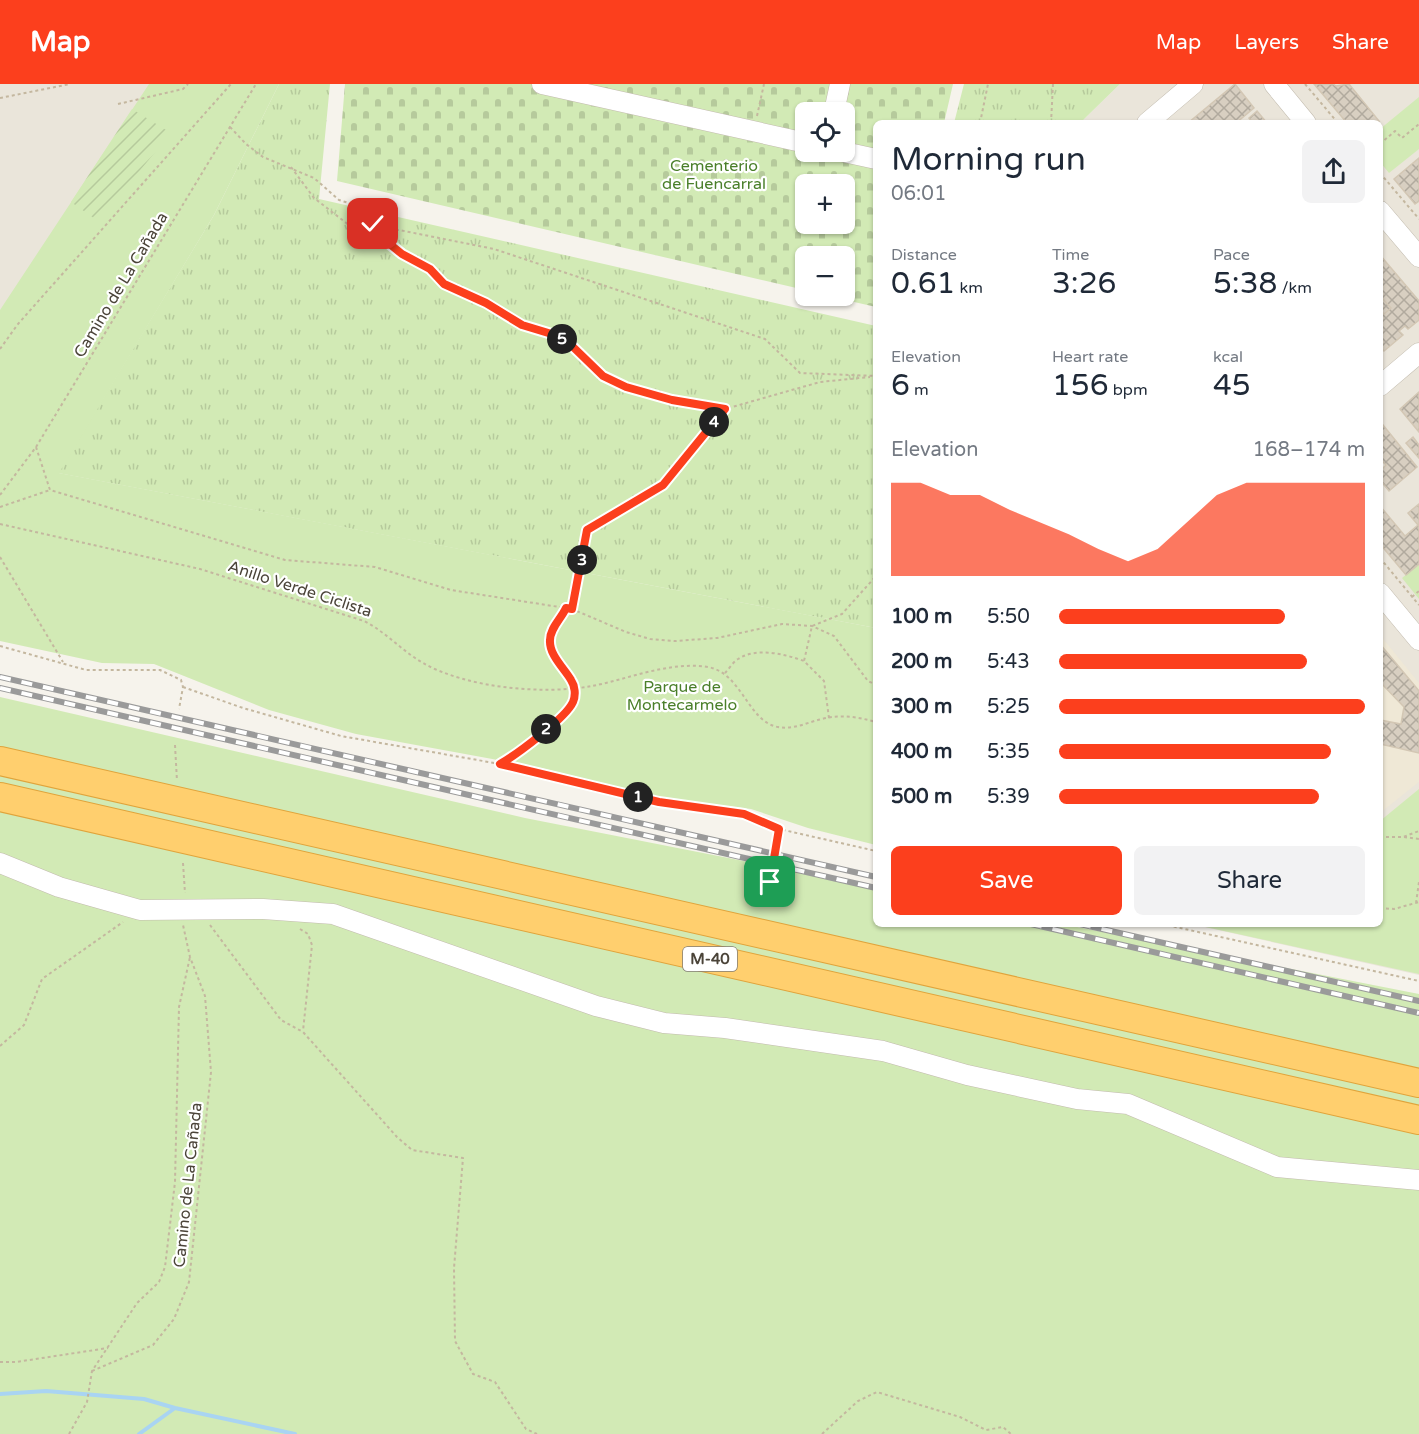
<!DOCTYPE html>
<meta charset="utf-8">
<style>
:root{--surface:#fff;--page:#f2f2f3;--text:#1f2937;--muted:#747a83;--accent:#fc3f1d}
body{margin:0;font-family:"Varela Round",sans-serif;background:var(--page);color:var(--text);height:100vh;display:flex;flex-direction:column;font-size:22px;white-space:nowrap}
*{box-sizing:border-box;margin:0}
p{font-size:20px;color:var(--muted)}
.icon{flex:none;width:33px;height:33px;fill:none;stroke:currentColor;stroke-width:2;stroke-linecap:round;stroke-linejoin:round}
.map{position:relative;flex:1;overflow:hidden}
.drawer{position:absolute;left:873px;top:36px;width:510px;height:807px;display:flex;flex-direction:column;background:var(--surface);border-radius:9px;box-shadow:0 2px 4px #0004}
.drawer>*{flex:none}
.buttons{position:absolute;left:795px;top:18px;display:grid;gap:12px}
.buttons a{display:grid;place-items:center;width:60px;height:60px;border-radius:9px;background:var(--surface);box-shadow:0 2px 4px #0004;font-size:30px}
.pin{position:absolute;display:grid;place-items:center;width:51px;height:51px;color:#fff;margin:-26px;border-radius:12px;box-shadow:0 3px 9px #0006}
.km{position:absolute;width:30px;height:30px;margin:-15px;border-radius:50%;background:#222;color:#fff;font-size:16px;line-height:30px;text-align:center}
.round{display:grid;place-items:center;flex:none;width:63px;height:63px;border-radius:9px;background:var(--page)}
.summary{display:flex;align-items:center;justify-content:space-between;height:102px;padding:0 18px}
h1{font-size:33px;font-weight:600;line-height:45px}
.figures{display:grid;grid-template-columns:repeat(3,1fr);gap:9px;height:102px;padding:6px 18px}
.figures div{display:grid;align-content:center}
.figures b{font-size:30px;font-weight:600}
.figures small{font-size:16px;font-weight:400}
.figures p{font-size:16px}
.chart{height:168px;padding:12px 18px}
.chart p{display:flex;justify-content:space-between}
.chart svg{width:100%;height:108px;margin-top:6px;fill:var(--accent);opacity:.7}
.primary-button{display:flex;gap:12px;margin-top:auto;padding:12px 18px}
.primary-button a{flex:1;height:69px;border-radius:9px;background:var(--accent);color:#fff;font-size:24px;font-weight:600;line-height:69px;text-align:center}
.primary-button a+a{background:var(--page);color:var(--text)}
ul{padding:0 18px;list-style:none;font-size:20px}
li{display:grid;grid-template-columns:96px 72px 1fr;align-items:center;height:45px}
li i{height:15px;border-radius:8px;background:var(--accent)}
header{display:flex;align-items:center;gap:36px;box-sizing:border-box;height:84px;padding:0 30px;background:var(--accent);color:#fff}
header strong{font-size:28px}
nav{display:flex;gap:33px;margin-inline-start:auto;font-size:21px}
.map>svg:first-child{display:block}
</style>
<header>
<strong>Map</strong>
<nav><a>Map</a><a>Layers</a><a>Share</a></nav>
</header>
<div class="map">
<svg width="1419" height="1350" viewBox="0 0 1419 1350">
<defs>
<pattern id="grass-tufts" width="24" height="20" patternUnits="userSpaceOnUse" patternTransform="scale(1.5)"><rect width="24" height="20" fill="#d2eab5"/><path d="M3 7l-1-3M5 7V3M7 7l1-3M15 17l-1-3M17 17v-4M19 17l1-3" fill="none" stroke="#b6ca9c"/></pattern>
<pattern id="cemetery-stones" width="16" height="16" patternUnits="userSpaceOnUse" patternTransform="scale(1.5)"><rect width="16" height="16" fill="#d2eab5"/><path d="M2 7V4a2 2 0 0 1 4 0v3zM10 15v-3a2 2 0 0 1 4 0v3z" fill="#b6ca9c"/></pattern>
<pattern id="garden-furrows" width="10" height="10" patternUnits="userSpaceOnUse" patternTransform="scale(1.5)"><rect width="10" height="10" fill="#d2eab5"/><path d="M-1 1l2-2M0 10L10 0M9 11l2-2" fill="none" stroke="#b6ca9c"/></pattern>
<pattern id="building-cross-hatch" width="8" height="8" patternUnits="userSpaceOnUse" patternTransform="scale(1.5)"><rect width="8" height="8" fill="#d8cfc1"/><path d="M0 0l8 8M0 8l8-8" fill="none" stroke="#b1aa9e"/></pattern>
</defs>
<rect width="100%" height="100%" fill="#f6f3ec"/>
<path fill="#eae5da" d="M0 0H279L0 238Z
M1120 0H1419V891L1191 840H1380V39H1080Z"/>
<path fill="#efe8d6" d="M1380 551 1419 599V698L1380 729Z"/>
<path fill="url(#grass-tufts)" d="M279 0H330L319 115 876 242V544L58 389 214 131Z
M964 0H1120L1080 39H954Z"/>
<path fill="url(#cemetery-stones)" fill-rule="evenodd" d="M345 0H953L944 39H876V223L828 212H844V172H806L805 206 337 97ZM806 28H844V68H806ZM806 100H844V140H806Z"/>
<path fill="#d2eab5" d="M149 0H279L214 131 59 389 876 544V761L808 744 751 725 662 714 541 684 356 650 269 626 154 580 102 579 0 557V226Z
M1419 13V65L1389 89 1380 78V45Z
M1419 480V515L1402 494Z
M0 613 525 734 876 803V840H1062L1419 910V1350H0Z
M1419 705V890L1192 840H1380V737Z"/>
<path fill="url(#garden-furrows)" d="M132 25 171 49 98 137 71 118Z"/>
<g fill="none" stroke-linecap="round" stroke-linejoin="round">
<path stroke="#a9d4f2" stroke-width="4" d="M0 1310 46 1307 144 1315 175 1324 295 1350
M139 1350 175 1324"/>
</g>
<path fill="url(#building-cross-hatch)" stroke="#d3c7b4" stroke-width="1.5" d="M1235 0 1254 24 1236 39H1188Z
M1314 0H1333L1336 2 1349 0 1379 37 1347 39Z
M1257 27 1267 39H1253L1249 34Z
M1419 74V117L1415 120 1394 95Z
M1380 171 1419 217V236L1408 245 1405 242 1399 247 1403 251 1384 267 1380 263V226L1384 230 1391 224 1383 215 1380 218Z
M1380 171 1419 217V236L1408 245 1405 242 1399 247 1403 251 1384 267 1380 263Z
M1419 308V348L1400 325Z
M1383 341 1417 383 1389 407 1380 396V387L1386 381 1380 375V344Z
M1413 353 1419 361V374L1406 359Z
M1419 420V480L1406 491 1380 460V422L1405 452 1418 441 1408 429Z
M1380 560 1419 607V669L1380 660V636L1401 640 1404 623 1380 598Z"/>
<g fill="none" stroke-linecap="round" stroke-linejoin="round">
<defs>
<path id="minor" d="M542 0 806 59
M1274 0 1306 39
M834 28 840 0
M1147 39 1193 0
M844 68 876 75
M1380 127 1419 173
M1380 302 1419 269
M1380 509 1419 556
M0 779 59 803 140 826 263 825 333 830 596 922 664 939 725 944 883 967 967 991 1077 1015 1128 1020 1277 1083 1419 1096"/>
<path id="highway" d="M0 677 1419 999
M0 713 1419 1036"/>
</defs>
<use href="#minor" stroke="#c2bbae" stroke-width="21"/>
<use href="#highway" stroke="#e0a43c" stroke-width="30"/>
<path stroke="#c4b79f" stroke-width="2" stroke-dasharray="3 3" stroke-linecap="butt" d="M1305 0 1338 39
M0 14 70 0
M118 20 183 5 188 0
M757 32 764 0
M980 39 988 0
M1051 39 1053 0
M230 43 246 60 263 73 314 94 339 116 368 125 373 140 386 157 402 170 430 185 443 200 486 219 522 241 555 251 570 260 603 293 625 304 672 316 725 325
M1380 60 1395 47 1402 54 1419 40
M291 83 314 114 358 148 399 146 494 165 765 255 800 289 876 292
M1380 89 1419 135
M0 265 18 240 231 0
M36 363 50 406 285 476 375 483 451 506 572 525 626 548 650 555 675 557 717 554 782 540 812 542 834 552 868 597 876 601
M0 411 36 363 256 0
M0 423 50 406
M0 440 200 485 364 537C386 548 402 567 423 579 467 604 543 611 592 602 629 595 669 577 708 583 742 589 748 638 778 643 794 646 808 638 822 635 841 630 858 633 876 638
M0 473 63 578
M1380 474 1419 521
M1412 513 1419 507
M572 525 587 446 663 401 725 325 820 298 870 293
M0 562 86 586H160L181 596 183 603 179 625
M725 589C729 585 733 578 738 575 756 563 785 570 804 577
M183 603 243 624 341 652 500 680 659 718 744 730 779 745 876 767
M829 634 824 597 804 577 812 542 842 530 876 492
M175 661 177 697
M500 680C516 671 566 634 573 618 576 611 575 602 571 596 564 584 549 571 550 556 550 543 561 535 566 524
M1380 753H1403L1419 747
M1404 753 1419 755
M183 779 185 809
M770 798 779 745
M1416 819 1419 798
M1380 824 1394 825 1419 818
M1162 840 1419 897
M210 841 281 936 303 948 397 1053 412 1066 463 1074 454 1184 455 1257 473 1290 495 1298 526 1345 537 1350
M300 845 308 850 312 861 303 947
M0 962 24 941 42 895 123 838
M0 1278H16L108 1264
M92 1287 153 1261 174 1235 189 1198 211 988 205 912 190 873 183 841
M69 1350 87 1318 92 1287 137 1219 159 1198 165 1183 175 1098 179 923 190 873
M822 1350 858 1317 877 1308 960 1333 986 1346 1003 1343 1011 1350"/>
<use href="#minor" stroke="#fff" stroke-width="20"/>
<use href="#highway" stroke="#ffcf6e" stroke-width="28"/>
<defs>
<path id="rail" d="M0 593 876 793
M0 604 876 804
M1031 840 1419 929
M1080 840 1419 917"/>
</defs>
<use href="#rail" stroke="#9a9a9a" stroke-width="6"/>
<use href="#rail" stroke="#fff" stroke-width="4" stroke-dasharray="11" stroke-linecap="butt"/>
</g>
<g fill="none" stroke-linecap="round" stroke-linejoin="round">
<defs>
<path id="route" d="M373 140 386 157 402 170 430 185 444 200 486 219 522 241 555 251 570 260 603 292 626 303 672 316 725 325 663 401 587 446 572 525 566 524C561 535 550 544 550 556 549 571 564 584 571 596 575 602 576 611 573 618 566 634 516 671 500 680L659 718 744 730 779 745 770 798"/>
</defs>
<use href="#route" stroke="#fff" stroke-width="12"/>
<use href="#route" stroke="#fc3f1d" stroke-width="8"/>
</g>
<g text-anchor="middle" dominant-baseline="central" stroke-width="4.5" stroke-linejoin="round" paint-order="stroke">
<rect fill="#fff" stroke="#817c74" stroke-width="1.5" x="683" y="863" width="54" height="24" rx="4.5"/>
<g font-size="15" font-weight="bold" fill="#4b4439">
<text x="710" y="875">M-40</text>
</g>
<g font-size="16" fill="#4a7f2a" stroke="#fff">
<text x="714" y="82">Cementerio<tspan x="714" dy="18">de Fuencarral</tspan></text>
<text x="682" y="603">Parque de<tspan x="682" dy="18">Montecarmelo</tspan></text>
</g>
<g font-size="16" fill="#4b4439" stroke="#fff">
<text transform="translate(121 201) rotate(-59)">Camino de La Cañada</text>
<text transform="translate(300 505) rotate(18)">Anillo Verde Ciclista</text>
<text transform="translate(188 1101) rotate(-84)">Camino de La Cañada</text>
</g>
</g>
</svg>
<div class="buttons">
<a><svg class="icon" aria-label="locate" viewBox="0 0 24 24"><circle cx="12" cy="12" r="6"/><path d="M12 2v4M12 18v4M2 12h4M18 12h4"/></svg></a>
<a>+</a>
<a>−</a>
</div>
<div class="pin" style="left:770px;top:798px;background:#1e9e55"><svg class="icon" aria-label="arrive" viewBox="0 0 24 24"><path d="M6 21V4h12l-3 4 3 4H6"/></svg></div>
<div class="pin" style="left:373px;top:140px;background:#d93025"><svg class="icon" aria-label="check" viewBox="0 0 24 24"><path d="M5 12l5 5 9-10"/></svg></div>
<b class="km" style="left:638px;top:713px">1</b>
<b class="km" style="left:546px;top:645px">2</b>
<b class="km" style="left:582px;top:476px">3</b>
<b class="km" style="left:714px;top:338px">4</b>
<b class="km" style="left:562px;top:255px">5</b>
<section class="drawer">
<div class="summary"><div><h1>Morning run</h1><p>06:01</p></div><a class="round"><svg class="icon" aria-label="share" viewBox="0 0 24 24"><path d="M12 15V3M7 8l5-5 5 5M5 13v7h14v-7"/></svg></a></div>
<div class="figures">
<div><p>Distance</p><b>0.61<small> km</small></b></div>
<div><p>Time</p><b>3:26</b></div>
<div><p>Pace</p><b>5:38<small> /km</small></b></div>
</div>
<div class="figures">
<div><p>Elevation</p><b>6<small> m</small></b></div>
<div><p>Heart rate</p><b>156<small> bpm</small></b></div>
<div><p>kcal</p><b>45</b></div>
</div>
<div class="chart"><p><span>Elevation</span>168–174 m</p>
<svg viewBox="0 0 160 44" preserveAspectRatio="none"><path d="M0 44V6L10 6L20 11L30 11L40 17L50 22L60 27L70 33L80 38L90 33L100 22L110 11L120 6L130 6L140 6L150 6L160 6V44z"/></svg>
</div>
<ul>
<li><b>100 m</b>5:50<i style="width:74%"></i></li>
<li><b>200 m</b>5:43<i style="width:81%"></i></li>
<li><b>300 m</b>5:25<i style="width:100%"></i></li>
<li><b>400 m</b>5:35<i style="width:89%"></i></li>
<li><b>500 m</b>5:39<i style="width:85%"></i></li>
</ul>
<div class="primary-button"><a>Save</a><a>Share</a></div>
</section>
</div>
